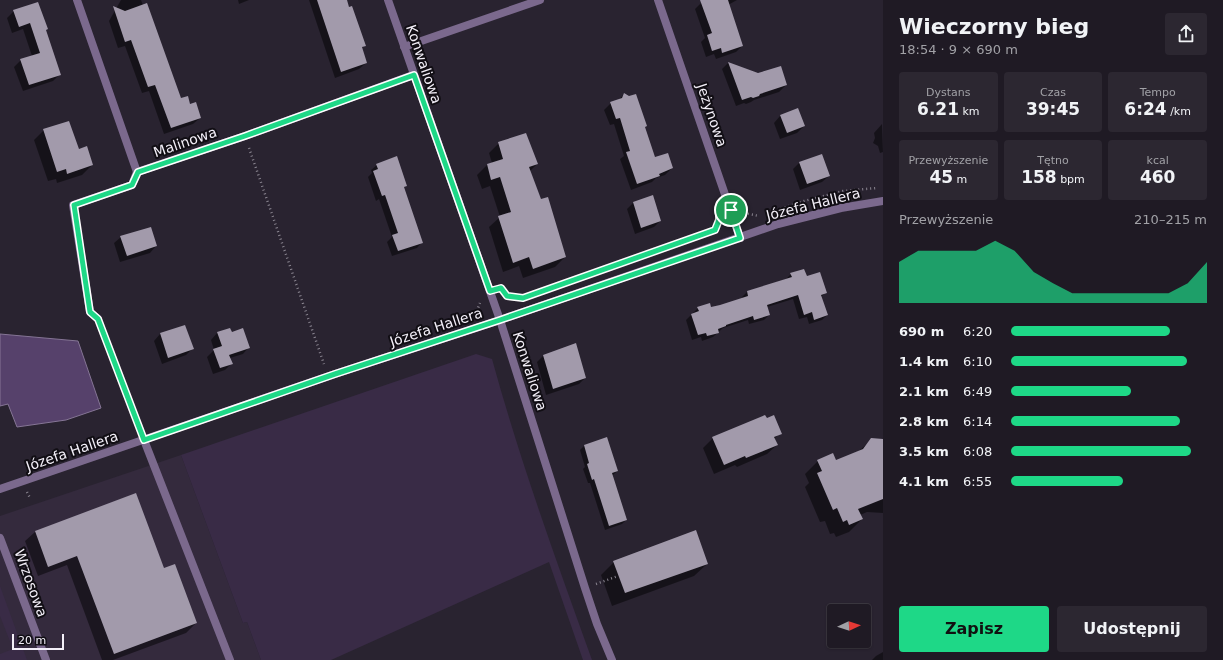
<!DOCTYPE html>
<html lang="pl">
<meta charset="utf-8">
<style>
:root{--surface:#1f1a24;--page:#2c2731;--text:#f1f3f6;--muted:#a1a1a6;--line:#3c3841;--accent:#1ed887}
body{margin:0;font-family:"DejaVu Sans",sans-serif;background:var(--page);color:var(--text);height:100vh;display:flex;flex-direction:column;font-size:15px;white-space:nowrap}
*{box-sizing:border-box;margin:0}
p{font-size:13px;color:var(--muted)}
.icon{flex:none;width:22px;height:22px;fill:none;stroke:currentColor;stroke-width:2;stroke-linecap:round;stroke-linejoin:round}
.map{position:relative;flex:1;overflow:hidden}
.sheet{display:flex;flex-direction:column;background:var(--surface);width:340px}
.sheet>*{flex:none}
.needle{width:26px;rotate:86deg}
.fabs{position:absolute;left:827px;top:604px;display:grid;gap:8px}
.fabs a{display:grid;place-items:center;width:44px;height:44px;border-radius:4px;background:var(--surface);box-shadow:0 1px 3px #0004,0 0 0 1px var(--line);font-size:20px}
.scale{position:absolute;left:12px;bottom:10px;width:52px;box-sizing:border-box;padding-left:4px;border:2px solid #f3eff8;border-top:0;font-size:11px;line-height:14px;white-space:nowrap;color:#f3eff8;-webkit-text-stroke:3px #110e14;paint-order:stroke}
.pin{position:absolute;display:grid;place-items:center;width:34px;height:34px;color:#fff;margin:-17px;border:2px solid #fff;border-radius:50%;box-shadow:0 1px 4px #0007}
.round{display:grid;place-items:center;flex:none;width:42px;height:42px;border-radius:4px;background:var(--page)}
.headline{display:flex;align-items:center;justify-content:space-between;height:68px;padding:0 16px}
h1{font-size:22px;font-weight:800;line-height:30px}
.stats{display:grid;grid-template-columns:repeat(3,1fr);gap:6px;height:68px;padding:4px 16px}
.stats div{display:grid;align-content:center;border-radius:4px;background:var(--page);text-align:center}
.stats b{font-size:17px;font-weight:800}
.stats small{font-size:11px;font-weight:400}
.stats p{font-size:11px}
.chart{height:112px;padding:8px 16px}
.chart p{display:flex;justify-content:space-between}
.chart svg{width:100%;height:72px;margin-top:4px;fill:var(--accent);opacity:.7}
.primary-button{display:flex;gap:8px;margin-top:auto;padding:8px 16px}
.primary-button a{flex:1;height:46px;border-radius:4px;background:var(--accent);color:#111;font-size:16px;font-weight:800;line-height:46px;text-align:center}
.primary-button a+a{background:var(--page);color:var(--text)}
ul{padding:0 16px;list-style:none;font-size:13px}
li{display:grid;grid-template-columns:64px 48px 1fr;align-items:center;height:30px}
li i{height:10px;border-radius:5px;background:var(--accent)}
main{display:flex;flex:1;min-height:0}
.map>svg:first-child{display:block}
</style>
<main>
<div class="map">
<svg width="883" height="660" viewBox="0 0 883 660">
<rect width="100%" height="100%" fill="#292330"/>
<path fill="#342a3d" d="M181 455 243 623 247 622 261 660H0V516Z"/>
<path fill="#392b46" d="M476 354 492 359C520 461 556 560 592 660H583L549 562 331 660H261L247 622 243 623 181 455Z
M0 586 27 660H0V654L13 649 0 616Z"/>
<path fill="#56416b" stroke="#857595" d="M0 334 78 341 101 408 66 420 17 427 8 404 0 406Z"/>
<path fill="#0007" d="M121 0H141L180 100 190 105 200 118 193 124 164 134 149 91 142 93 125 46 118 48 109 21Z
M238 0H249L239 4Z
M309 0H346L364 45 361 49 366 63 359 69 335 78Z
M707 0H737L728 5 742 46 736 52 716 59 714 54 706 57 701 42 705 38 695 9 701 3Z
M14 11 45 31 60 74 53 81 23 91 14 67 21 60 32 56 23 29 12 33 7 18Z
M728 63 758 74 786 85 779 92 754 100 751 102 746 104 744 103 736 106 722 69Z
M624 94 644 128 655 158 672 168 665 175 656 178 652 182 631 190 620 159 624 156 614 124 610 125 604 110 611 103 618 101Z
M797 110 804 126 797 133 780 139 774 123 780 116Z
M882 124 883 152 880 153 878 146 873 143 875 138 874 133Z
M44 130 78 150 92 165 82 175 57 183 56 179 48 181 34 140Z
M499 143 537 164 530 171 540 200 565 257 555 267 523 278 519 266 503 272 489 227 500 217 490 186 482 189 477 175 487 165 492 163 489 153Z
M799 163 829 176 822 182 800 190 793 169Z
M377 165 406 186 403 188 422 242 417 248 392 256 387 242 392 237 379 199 376 201 368 177 372 173 371 170Z
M652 196 660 221 654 227 635 234 627 209 633 203Z
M121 237 156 246 150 253 120 262 114 243Z
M791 274 806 277 826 292 821 297 827 315 822 320 809 324 807 317 799 319 793 299 767 307 769 315 764 320 749 324 748 320 723 328 713 337 702 341 701 337 692 340 686 320 698 308H711L743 299 742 297 747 292 786 279Z
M184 326 192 349 186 355 162 364 154 341 160 334Z
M217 333 249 347 243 354 230 358 231 364 225 370 213 374 207 357 214 350 211 340Z
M543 356 585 378 579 384 546 395 537 362Z
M780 433 774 439 777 445 767 454 737 467 735 465 714 474 703 448 713 438Z
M607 439 617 471 612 476 626 520 622 524 605 530 590 483H588L583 469 585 467 580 450 584 446Z
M872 439 883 440V513L867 512 860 515 862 519 849 532 836 537 834 533 830 534 825 521 820 522 805 487 809 483 805 474 818 461 836 462 859 451Z
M135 494 163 569 196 623 186 633 113 660H102L67 565 38 576 25 541 35 532Z
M614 562 707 564 694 576 612 606 601 575Z
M883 652V660H872L876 656Z"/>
<path fill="#a29aab" d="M317 0H347L349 7 352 6 366 46 362 47 367 63 341 72Z
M700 0H728L743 46 722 53 721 48 712 51 707 35 712 33Z
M38 2 48 29 46 30 61 75 29 85 20 59 40 53 30 23 19 27 13 10Z
M147 3 181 98 188 96 190 104 196 102 201 118 171 128 155 85 148 87 131 40 125 42 113 6 125 11Z
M728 62 758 73 781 66 787 85 760 94 759 96 753 98 751 97 742 100Z
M624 93 629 96 636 94 647 126 645 127 655 157 668 153 673 168 659 174 660 176 637 184 626 152 630 151 620 118 616 119 610 102 622 98Z
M798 108 805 126 787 133 780 115Z
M69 121 79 149 87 146 93 165 67 174 66 169 57 172 43 129Z
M526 133 538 164 529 167 541 199 548 197 566 257 533 269 529 257 513 263 498 216 511 212 500 177 491 180 487 164 503 159 498 142Z
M822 154 830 176 807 184 799 162Z
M397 156 407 186 404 187 423 243 398 251 392 235 398 233 385 195 382 196 373 171 378 169 376 164Z
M653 195 661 221 641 228 633 202Z
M151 227 157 246 127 256 120 236Z
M804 269 807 276 820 272 827 293 821 295 828 315 814 320 812 312 804 315 798 295 767 305 770 315 754 320 753 316 726 325V326L718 329 719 333 707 336 706 333 698 335 691 314 699 311 697 307 710 303 711 307 720 305 748 296 747 291 792 277 790 273Z
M185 325 194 349 168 358 160 333Z
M230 328 232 332 243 328 250 348 229 355 233 364 220 368 213 349 222 346 217 332Z
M576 343 586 378 553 389 543 355Z
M765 415 767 418 774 415 782 434 774 437 778 445 746 458 745 456 724 465 712 437Z
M607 437 618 471 612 473 627 520 609 526 594 479 592 480 587 464 589 463 584 445Z
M871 438 883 439V499L858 509 863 519 849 525 847 520 843 522 837 508 833 510 817 473 822 471 817 460 833 453 836 460 863 449Z
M136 493 164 568 175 564 197 623 114 654 77 556 48 567 35 531Z
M696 530 708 564 625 593 613 561Z"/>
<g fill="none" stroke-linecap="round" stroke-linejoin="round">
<path stroke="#8a8590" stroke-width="2.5" stroke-dasharray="1 3" stroke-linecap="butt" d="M249 148 324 364
M777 210 804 201 843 191 877 188
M744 213 759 216
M648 254 715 230 719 219
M505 293 507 296 523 298
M474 313H476L480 303
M102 329 140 429
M27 492 30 498
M596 584 618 576"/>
<path stroke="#7b698d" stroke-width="8" d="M404 47 540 0
M98 319 90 312 73 205 132 185 137 172
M144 440 230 660"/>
<path stroke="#7b698d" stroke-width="8" d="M77 0 137 172 245 136 413 75
M388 0 500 320 585 588 597 624 612 660
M658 0 740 238
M0 538 46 660"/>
<path stroke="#7b698d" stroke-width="8" d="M0 489 335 374 500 320 778 224 841 208 883 201"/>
</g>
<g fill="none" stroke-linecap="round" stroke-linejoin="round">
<defs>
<path id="route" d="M414 75 490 291 501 288 507 296 523 298 715 230 719 220V214L731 210 740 238 500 320 335 374 144 440 98 319 90 312 74 205 132 185 138 172 245 136Z"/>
</defs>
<use href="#route" stroke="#fff" stroke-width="8"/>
<use href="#route" stroke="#1ed887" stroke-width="5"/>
</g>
<g text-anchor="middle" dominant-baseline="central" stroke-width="4" stroke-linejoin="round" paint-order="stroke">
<g font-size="14" fill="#f3eff8" stroke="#110e14">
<text transform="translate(424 64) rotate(71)">Konwaliowa</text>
<text transform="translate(712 115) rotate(71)">Jeżynowa</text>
<text transform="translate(185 142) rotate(-19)">Malinowa</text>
<text transform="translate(813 204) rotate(-14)">Józefa Hallera</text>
<text transform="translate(436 327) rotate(-18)">Józefa Hallera</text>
<text transform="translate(530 371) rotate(72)">Konwaliowa</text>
<text transform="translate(72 451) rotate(-19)">Józefa Hallera</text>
<text transform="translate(31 583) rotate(70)">Wrzosowa</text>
</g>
</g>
</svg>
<div class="fabs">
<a><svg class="needle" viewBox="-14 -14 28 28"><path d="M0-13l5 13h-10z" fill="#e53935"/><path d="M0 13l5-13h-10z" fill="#a1a1a6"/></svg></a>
</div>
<div class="scale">20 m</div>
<div class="pin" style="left:731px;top:210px;background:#1e9e55"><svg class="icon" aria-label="arrive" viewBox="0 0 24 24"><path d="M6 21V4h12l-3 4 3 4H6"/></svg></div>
</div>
<section class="sheet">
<div class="headline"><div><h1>Wieczorny bieg</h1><p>18:54 · 9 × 690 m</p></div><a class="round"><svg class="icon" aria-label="share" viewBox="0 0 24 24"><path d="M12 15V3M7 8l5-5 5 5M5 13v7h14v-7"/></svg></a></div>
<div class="stats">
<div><p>Dystans</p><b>6.21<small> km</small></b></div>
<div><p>Czas</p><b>39:45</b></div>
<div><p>Tempo</p><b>6:24<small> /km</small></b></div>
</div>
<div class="stats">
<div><p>Przewyższenie</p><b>45<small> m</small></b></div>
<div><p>Tętno</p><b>158<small> bpm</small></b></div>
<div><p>kcal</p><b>460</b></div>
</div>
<div class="chart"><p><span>Przewyższenie</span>210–215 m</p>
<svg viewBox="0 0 160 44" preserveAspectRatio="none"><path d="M0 44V19L10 12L20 12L30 12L40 12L50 6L60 12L70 25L80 32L90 38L100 38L110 38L120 38L130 38L140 38L150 32L160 19V44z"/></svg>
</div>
<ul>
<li><b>690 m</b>6:20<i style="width:81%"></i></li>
<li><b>1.4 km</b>6:10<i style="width:90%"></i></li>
<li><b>2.1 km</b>6:49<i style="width:61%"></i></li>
<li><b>2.8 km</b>6:14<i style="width:86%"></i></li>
<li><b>3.5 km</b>6:08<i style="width:92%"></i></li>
<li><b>4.1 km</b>6:55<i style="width:57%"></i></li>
</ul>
<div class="primary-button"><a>Zapisz</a><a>Udostępnij</a></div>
</section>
</main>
